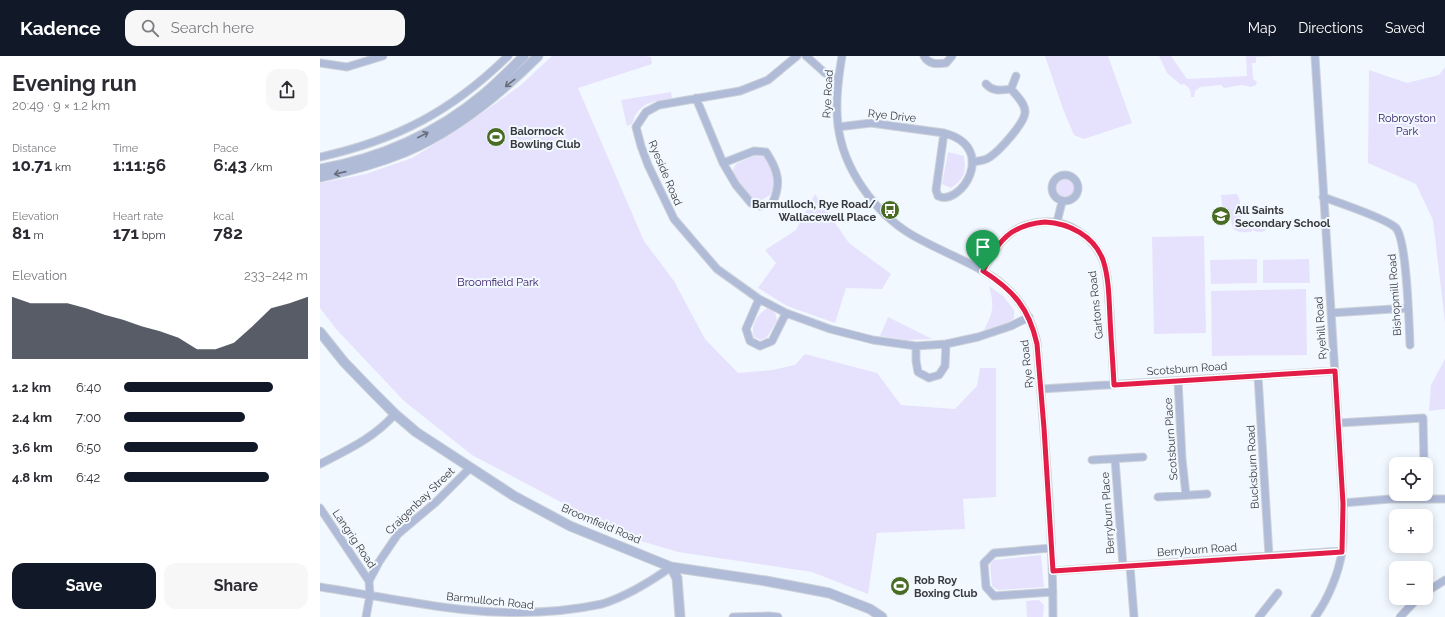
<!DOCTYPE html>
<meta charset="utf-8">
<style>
:root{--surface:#fff;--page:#f7f7f7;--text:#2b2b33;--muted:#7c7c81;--accent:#111827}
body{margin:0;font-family:Raleway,sans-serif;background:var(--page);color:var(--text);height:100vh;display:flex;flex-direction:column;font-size:15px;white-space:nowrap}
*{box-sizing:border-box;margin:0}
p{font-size:13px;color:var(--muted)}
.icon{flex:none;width:22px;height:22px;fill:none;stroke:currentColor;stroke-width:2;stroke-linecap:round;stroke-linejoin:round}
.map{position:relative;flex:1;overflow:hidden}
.panel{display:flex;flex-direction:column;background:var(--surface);width:320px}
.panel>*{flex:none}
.fabs{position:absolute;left:1069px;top:401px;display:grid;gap:8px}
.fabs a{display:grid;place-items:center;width:44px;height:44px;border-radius:8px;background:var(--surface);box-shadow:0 2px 10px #0003;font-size:20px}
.pin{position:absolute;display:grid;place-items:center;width:34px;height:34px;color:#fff;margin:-41px -17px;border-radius:50% 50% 50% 0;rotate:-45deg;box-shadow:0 0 4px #0007}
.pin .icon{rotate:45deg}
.round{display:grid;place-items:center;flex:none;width:42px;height:42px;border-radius:12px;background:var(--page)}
.head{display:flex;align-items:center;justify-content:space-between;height:68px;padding:0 12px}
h1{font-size:22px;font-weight:700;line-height:30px}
.figures{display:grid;grid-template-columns:repeat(3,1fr);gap:6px;height:68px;padding:4px 12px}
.figures div{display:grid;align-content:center}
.figures b{font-size:17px;font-weight:700}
.figures small{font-size:11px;font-weight:400}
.figures p{font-size:11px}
.chart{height:112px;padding:8px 12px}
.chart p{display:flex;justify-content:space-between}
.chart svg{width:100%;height:72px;margin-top:4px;fill:var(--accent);opacity:.7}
.primary-button{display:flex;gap:8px;margin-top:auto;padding:8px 12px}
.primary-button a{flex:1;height:46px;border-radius:12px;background:var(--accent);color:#fff;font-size:16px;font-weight:700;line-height:46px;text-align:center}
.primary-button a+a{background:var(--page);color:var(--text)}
ul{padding:0 12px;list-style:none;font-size:13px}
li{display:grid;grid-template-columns:64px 48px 1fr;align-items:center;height:30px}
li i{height:10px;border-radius:5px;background:var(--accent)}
header{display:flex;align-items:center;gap:24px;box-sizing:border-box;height:56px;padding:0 20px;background:var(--accent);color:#fff}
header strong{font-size:19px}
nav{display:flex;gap:22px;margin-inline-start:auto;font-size:14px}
.search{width:280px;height:36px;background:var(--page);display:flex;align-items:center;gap:10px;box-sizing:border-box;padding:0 14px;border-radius:12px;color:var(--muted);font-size:15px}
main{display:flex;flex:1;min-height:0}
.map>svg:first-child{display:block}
</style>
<header>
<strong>Kadence</strong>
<div class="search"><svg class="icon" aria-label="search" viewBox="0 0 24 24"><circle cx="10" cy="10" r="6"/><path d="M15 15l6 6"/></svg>Search here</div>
<nav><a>Map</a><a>Directions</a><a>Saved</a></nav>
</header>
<main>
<section class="panel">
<div class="head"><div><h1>Evening run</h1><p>20:49 · 9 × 1.2 km</p></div><a class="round"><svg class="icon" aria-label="share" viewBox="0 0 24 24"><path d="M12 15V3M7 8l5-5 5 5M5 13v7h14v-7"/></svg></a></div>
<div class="figures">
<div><p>Distance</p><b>10.71<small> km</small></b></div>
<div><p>Time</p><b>1:11:56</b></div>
<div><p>Pace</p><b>6:43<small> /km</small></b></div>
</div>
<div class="figures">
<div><p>Elevation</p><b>81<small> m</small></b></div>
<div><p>Heart rate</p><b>171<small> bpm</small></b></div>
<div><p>kcal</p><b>782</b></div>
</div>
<div class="chart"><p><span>Elevation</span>233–242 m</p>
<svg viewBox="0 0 160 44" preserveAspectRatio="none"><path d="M0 44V6L10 10L20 10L30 10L40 13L50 17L60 20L70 24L80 27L90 31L100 38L110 38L120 34L130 24L140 13L150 10L160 6V44z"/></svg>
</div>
<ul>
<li><b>1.2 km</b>6:40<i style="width:81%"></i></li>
<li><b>2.4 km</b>7:00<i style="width:66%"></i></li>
<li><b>3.6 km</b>6:50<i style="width:73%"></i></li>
<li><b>4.8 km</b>6:42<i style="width:79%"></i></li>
</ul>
<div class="primary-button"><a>Save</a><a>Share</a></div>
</section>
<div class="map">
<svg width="1125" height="561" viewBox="0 0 1125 561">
<rect width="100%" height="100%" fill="#f2f8ff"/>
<path fill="#e6e2fd" d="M232 0H325L331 1 332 8 258 32 324 185 354 225 385 283 418 317 452 314 475 309 485 298 557 317 581 349 635 353 657 330 660 312H676V441L643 443 645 473 557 477 548 538 492 516 358 496 307 481 152 399 84 345 17 274 0 252V127L46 118 92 102 141 72 201 29Z
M725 0H788L812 67 764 83 754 79 743 53Z
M839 0H851L867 23 927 20 926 0H956L936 1V7H932L933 23 937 26 936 29 931 31 922 29 904 32 901 29 880 31 875 35 874 41H871C871 35 870 32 864 28L861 29 847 17Z
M1125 11V267L1113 164 1096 128 1048 107V105L1049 14 1087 27 1119 19Z
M351 36 352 42C331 46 319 46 312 68L307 70 301 44Z
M628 96 644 100C646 117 645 122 631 132L622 128Z
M436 99C439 99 443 99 446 101 455 108 455 127 453 137L442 144 430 141 412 116 416 108Z
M735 133a10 10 0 1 1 20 0a10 10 0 1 1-20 0Z
M495 138 529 187 571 218 562 233 526 232 515 267 467 250 438 232 456 207 445 194 476 174Z
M916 138 918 139 920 146 921 166 945 167 948 170 945 171 946 174C941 178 937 176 932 174L931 176C906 178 915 168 908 154H905L903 157 901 139Z
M884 180 886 277 834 278 832 181Z
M937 203V227L891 228 890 204Z
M989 203 990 227H943V204Z
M669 230 683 240 694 254V262L690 266 664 274C674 255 674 249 669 230Z
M986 233 987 299 892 300 891 235Z
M447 252 453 254 456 259 457 265 447 281 441 284 434 281C430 270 437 259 447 252Z
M568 261 612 283 587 284 560 280Z
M1125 303V353L1109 355 1111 329Z
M721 499 724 531 678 534 672 530 670 509 674 504Z
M719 544 724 549 723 561H707L706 545Z"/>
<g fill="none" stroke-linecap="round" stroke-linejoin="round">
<defs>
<path id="minor" d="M477 0 448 24 420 35 339 49 326 56 316 71 321 90 328 109 354 163 397 213 439 243 466 257 510 273 553 284 596 290 626 288 658 281 691 270 709 261
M486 0 505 17 518 23
M522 0C518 23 515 46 518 69 523 113 555 157 592 179 646 210 702 218 717 287 724 378 733 470 733 561
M604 0C609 9 617 8 626 7L632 0
M0 7 27 11 63 0
M666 28C673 36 681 34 691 33L696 20
M376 42 403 107 416 129 431 147 440 150 452 148C462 128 458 114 446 96L434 95 403 107
M518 71 551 67 624 77C679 91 641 151 618 140L616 134 624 77
M0 101C77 84 132 55 188 0
M652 106C658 105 665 105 670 101 679 95 705 67 705 56 705 47 696 39 691 33
M732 132a13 13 0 1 1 26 0a13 13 0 1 1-26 0Z
M1003 141C1017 146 1068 163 1076 172 1087 185 1089 268 1090 289
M737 166 742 146
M663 215C677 188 690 168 723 166 748 164 772 180 782 202 789 218 788 239 790 256 791 280 793 305 794 329
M439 243 426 273 430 285 440 290 452 285 466 257
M1011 257 1088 252
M596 290V305L598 316 609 322 619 319 625 310 626 288
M938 320 949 500
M858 325 862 403 866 439
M721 333 1015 315
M1018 367 1103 362 1104 408
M795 403 803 510
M772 404 823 401
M0 408C27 394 54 382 75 358
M838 441 887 438
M1023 447 1070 443H1125
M0 452 49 525
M731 492 674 497 664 507 666 531 674 540 733 536
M810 510 814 561
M733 515 1022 495
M0 531C32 536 64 542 96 547 158 558 221 561 282 548 307 540 330 526 351 511
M1106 536 1125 524
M46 561 50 539 49 525 59 506 78 478 116 446 150 412
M413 561 449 560 458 561
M939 561 958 537
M995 561C1008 543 1019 517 1022 495 1024 479 1023 463 1023 447L995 0
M1080 561 1098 542"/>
<path id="tertiary" d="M0 113C60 103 118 77 164 38 178 26 191 13 204 0
M0 121C29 115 58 107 85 96 135 75 180 38 218 0
M0 276 24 306 53 336 75 358 96 376 194 440 250 470 351 511 446 525 509 537 550 553 562 561
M351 511 357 522 360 561"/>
</defs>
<use href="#minor" stroke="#cdd2d8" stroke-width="9"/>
<use href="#tertiary" stroke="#cdd2d8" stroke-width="11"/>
<use href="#minor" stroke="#b0bbd8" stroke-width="7"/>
<use href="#tertiary" stroke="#b0bbd8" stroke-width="9"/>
</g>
<defs><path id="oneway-shaft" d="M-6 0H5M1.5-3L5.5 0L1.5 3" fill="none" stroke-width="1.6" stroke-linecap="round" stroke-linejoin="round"/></defs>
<g stroke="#686e7b">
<use href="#oneway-shaft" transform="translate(190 27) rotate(142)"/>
<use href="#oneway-shaft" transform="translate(103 79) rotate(-27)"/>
<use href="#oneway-shaft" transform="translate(20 117) rotate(167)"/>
</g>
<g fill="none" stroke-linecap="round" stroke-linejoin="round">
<defs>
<path id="route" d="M725 166C749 167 774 180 783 204 789 222 789 243 790 262 791 284 793 307 794 329L1015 315 1023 448 1022 496 733 515 724 372 717 288C709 252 693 234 663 215 678 185 690 169 725 166Z"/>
</defs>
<use href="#route" stroke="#fff" stroke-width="8"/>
<use href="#route" stroke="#e11d48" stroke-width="5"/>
</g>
<defs>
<symbol id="stadium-disc" viewBox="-11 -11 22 22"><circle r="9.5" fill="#496c24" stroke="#f2f8ff"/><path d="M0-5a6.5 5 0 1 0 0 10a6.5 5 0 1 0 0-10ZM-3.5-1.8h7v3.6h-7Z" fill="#fff"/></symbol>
<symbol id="bus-disc" viewBox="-11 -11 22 22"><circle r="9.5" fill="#496c24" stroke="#f2f8ff"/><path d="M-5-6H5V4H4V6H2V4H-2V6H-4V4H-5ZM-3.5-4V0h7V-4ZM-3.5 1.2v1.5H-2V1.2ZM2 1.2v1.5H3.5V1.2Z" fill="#fff"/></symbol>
<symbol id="school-disc" viewBox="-11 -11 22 22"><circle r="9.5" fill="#496c24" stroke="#f2f8ff"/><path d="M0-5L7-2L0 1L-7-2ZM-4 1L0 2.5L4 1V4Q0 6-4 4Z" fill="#fff"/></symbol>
</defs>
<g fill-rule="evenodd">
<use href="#stadium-disc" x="165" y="70" width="22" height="22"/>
<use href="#bus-disc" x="559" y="143" width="22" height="22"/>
<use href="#school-disc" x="890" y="149" width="22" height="22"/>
<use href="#stadium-disc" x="569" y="519" width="22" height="22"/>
</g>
<g text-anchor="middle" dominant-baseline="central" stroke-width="4" stroke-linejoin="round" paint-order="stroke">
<g font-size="11" fill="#383a3d" stroke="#f2f8ff">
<text transform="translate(508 38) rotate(-87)">Rye Road</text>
<text transform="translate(572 60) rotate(6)">Rye Drive</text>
<text transform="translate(345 117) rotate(67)">Ryeside Road</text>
<text transform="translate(1075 239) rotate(-94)">Bishopmill Road</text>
<text transform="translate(776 249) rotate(-96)">Gartons Road</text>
<text transform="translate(1001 272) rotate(-94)">Ryehill Road</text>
<text transform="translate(707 308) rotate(-96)">Rye Road</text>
<text transform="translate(867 313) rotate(-4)">Scotsburn Road</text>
<text transform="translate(851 383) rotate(-94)">Scotsburn Place</text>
<text transform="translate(933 411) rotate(-93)">Bucksburn Road</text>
<text transform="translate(100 445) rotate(-44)">Craigenbay Street</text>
<text transform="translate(788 457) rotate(-94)">Berryburn Place</text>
<text transform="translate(281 468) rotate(23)">Broomfield Road</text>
<text transform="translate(34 483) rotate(56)">Langrig Road</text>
<text transform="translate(877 494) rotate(-4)">Berryburn Road</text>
<text transform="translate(170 545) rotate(6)">Barmulloch Road</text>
</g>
<g font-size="11" fill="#301562" stroke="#f2f8ff">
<text x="1087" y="62">Robroyston<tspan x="1087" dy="13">Park</tspan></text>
<text x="178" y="226">Broomfield Park</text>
</g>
<g font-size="11" font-weight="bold" fill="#383a3d" stroke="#f2f8ff" text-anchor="start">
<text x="190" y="75">Balornock<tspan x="190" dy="13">Bowling Club</tspan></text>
<text x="556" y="148" text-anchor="end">Barmulloch, Rye Road/<tspan x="556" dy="13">Wallacewell Place</tspan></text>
<text x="915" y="154">All Saints<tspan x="915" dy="13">Secondary School</tspan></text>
<text x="594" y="524">Rob Roy<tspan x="594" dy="13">Boxing Club</tspan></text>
</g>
</g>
</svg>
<div class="fabs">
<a><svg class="icon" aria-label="locate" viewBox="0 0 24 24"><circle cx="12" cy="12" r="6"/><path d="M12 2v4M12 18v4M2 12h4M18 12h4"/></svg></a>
<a>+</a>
<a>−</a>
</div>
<div class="pin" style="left:663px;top:215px;background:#1e9e55"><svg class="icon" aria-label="arrive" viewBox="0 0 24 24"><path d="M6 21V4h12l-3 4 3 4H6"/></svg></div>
</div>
</main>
